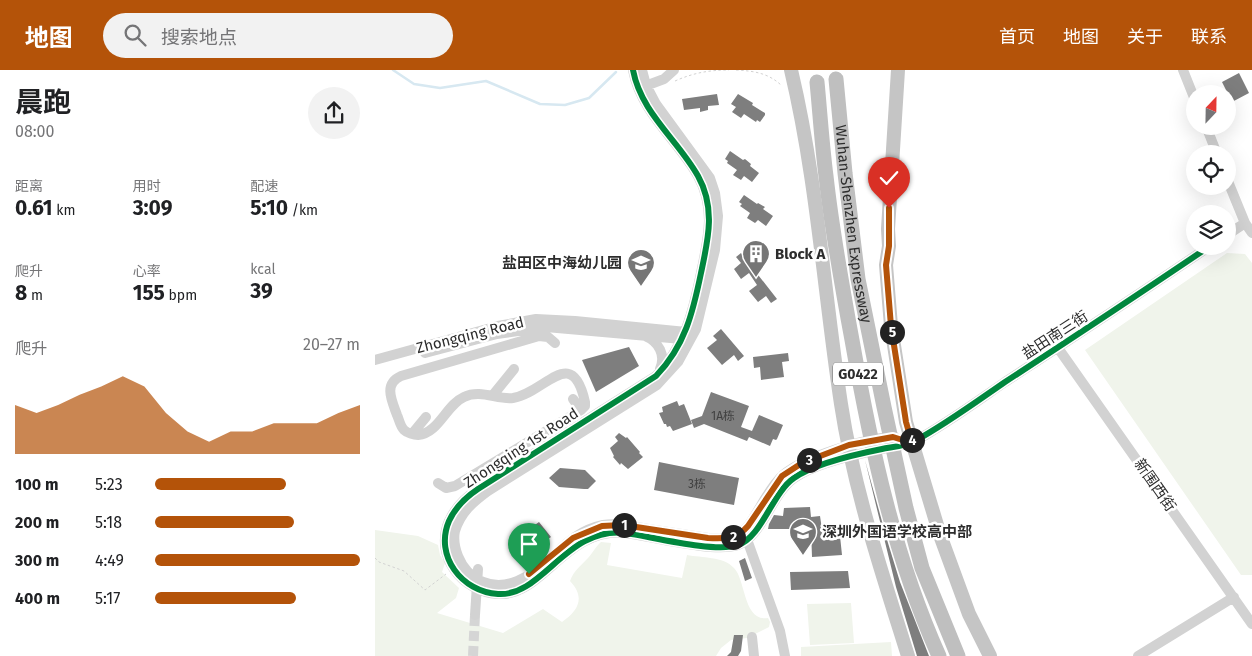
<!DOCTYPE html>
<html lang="zh">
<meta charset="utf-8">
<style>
:root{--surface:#fff;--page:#f2f2f2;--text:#202124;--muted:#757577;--accent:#b45309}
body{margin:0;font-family:"Fira Sans","Noto Sans SC",sans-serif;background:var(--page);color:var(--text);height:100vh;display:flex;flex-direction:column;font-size:19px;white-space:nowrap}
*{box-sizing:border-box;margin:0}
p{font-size:16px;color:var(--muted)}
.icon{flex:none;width:28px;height:28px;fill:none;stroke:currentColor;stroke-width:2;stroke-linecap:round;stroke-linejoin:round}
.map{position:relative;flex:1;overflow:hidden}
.details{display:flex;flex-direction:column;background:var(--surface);width:375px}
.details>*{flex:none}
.needle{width:32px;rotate:22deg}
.controls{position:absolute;left:811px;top:15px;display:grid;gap:10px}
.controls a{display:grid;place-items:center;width:50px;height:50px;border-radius:50%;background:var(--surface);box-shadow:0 5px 20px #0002;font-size:25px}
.pin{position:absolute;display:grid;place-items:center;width:42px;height:42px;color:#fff;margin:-51px -21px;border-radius:50% 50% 50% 0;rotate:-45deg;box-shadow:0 0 5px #0007}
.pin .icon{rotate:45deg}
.km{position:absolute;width:25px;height:25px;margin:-12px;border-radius:50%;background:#222;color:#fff;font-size:14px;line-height:25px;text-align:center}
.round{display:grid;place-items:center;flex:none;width:52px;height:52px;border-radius:26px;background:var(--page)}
.headline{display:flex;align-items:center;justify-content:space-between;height:85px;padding:0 15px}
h1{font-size:28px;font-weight:700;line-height:38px}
.figures{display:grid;grid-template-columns:repeat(3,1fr);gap:8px;height:85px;padding:5px 15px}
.figures div{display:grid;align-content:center}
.figures b{font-size:21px;font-weight:700}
.figures small{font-size:14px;font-weight:400}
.figures p{font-size:14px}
.chart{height:140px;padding:10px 15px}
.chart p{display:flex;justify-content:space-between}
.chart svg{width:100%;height:90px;margin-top:5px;fill:var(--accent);opacity:.7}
ul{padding:0 15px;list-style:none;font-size:16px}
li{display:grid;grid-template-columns:80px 60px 1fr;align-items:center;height:38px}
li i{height:12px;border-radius:6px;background:var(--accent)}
header{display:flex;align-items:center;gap:30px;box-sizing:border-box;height:70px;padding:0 25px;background:var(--accent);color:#fff}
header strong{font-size:24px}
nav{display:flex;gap:28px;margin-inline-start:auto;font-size:18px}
.search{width:350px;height:45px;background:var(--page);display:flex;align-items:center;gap:12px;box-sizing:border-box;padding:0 18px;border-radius:28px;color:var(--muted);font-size:19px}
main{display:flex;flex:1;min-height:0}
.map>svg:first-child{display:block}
</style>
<header>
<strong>地图</strong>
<div class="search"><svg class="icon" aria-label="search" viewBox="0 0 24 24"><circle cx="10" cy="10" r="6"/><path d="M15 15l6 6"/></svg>搜索地点</div>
<nav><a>首页</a><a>地图</a><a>关于</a><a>联系</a></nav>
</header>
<main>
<section class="details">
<div class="headline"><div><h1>晨跑</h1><p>08:00</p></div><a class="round"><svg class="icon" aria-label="share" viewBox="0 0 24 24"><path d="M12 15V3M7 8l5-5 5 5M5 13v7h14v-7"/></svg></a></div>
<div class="figures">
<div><p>距离</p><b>0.61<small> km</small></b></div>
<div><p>用时</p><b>3:09</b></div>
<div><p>配速</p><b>5:10<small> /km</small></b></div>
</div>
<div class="figures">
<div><p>爬升</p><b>8<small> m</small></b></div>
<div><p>心率</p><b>155<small> bpm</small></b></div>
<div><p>kcal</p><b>39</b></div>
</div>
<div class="chart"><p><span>爬升</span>20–27 m</p>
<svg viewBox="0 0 160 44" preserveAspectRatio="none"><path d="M0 44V20L10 24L20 20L30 15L40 11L50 6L60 11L70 24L80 33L90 38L100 33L110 33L120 29L130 29L140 29L150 24L160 20V44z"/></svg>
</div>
<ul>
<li><b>100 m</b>5:23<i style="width:64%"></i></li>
<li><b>200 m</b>5:18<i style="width:68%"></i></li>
<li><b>300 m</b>4:49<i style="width:100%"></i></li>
<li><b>400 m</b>5:17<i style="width:69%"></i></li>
</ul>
</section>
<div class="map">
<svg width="877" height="586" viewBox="0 0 877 586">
<rect width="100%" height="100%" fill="#fff"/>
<path fill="#f0f4eb" d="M852 183 870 184 877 193V505H866L710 280Z
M0 460 43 466 63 475 65 485 70 493 67 502 84 518 81 528 62 543 128 563 168 539 187 552C203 541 211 528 195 511 199 500 205 497 213 488 218 483 220 477 226 472L236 473 232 495 307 508 312 485C327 488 348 486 359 498 371 510 368 552 393 548L395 552 394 557 372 568 356 570 346 578 341 586H0Z
M476 533 479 573 435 575 432 534Z
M516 572 517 586H426V577Z"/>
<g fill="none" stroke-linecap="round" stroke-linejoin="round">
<path stroke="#d7e8f1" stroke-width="2.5" d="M18 0 39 14 65 18 111 11 165 34 190 35 214 28 241 2"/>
</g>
<path fill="#7e7e7e" d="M864 3 874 23 857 32 847 12Z
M342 24 344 35 333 36V40L325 42V38L309 40 307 29Z
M363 24 378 33 377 35 390 43V45L385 52 382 50 381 52 369 44 366 48 357 42 361 37 356 34Z
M355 81 368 90 370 89 376 94 375 96 384 103 377 112 369 106 366 110 358 105 362 100 352 93 353 91 350 89Z
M369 125 382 134 383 133 390 137 388 139 398 146 391 156 383 150 380 153 372 148 375 143 365 136 367 134 364 132Z
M366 183 402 229 396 233 391 226 383 232 374 221 382 215 374 203 366 209 359 199 366 193 361 187Z
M346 259 369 286 363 291 359 285 347 295 332 278 342 270 338 266Z
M254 277 264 296 221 322 207 290Z
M413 283 414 291 407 292 409 307 386 310 385 297 379 298 378 287Z
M336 322 374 336 366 357 377 361 384 345 408 355 402 369 401 370 398 369 395 376 374 367 372 371 329 354 319 358 316 350 327 346Z
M302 331 304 336 309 334 317 354 298 361 295 356 292 357 291 354H289L284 343 288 342 287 337Z
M244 363 251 368 252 367 265 382 264 383 268 387 253 399 246 393 245 395 238 387 239 386 235 378 243 371 240 367Z
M490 390 513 473 525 512 554 586H542L521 517Z
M284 392 364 408 359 435 279 420Z
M185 398 210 400 221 411 213 419H209L184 417 174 408Z
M435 437 436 447 445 446 448 466H465L467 485 437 487 436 459H393L394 454 399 445 408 446 409 438Z
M164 452 176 467 169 472 157 457Z
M370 488 377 508 370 511 364 491Z
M473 501 475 518 416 520 415 502Z
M359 565H368L366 581 363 586H352L356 582Z"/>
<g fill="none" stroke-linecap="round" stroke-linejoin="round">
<path stroke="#d5d5d5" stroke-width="10" stroke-dasharray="10 5" stroke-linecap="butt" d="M98 586 100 545"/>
<path stroke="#d2d2d2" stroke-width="1" stroke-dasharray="2.5 2.5" stroke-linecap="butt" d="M361 0C379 1 393 3 406 15
M300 11C318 3 334 0 354 0
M0 488 4 492 29 501 50 520 71 504"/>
<path stroke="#d2d2d2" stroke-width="10" d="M258 0C266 43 303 70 323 106 341 138 333 170 326 203 318 242 310 276 281 306L103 419C91 427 80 438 74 451 59 486 87 522 123 524 168 527 191 456 251 463 278 467 340 483 363 475 387 467 397 423 419 408 440 393 482 384 507 379 517 377 531 376 540 371 571 354 601 332 630 312 699 267 767 222 835 176
M267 0 271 15 281 34 335 108 340 123 343 146 340 180 321 259 303 292 282 315 113 421C98 432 86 442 80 461 78 470 80 478 83 486 93 511 118 521 142 511 175 498 189 463 228 455 243 453 258 456 273 459 293 462 313 465 333 468 349 469 362 469 373 456 385 440 393 419 408 405 429 387 492 367 520 367
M808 0 820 30
M265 18 289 9 299 0
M831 56 842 84
M852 109 870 153 877 163
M852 165 870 153
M270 266C284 272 291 285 285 299
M683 278 877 554
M50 283 122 264 171 257 307 269 312 268
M0 290 123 256 161 249 200 251 311 262 315 264
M118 325 139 299
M198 329 206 340
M37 364 51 347
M63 413 71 418 80 416 206 340 210 336V332C197 273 170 323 138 328 122 330 106 319 89 327 71 335 64 363 43 365 39 365 32 363 29 360 25 356 24 349 22 345 17 331 8 314 26 306L164 266 173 267 180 273
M370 464 405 561 410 586
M100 545 103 499
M377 567 379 586
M763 586 859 527"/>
<path stroke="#c5c5c5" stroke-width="14" d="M416 0C442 109 449 222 466 334 479 420 507 503 533 586
M523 0 513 159 514 176 511 195 516 256 531 352 565 465 594 544 615 586"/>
<g stroke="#bfbfbf" stroke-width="15">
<path id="s1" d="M461 9 470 103 483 209 509 337 531 438 547 498 583 586"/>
<path d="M442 12C445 43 447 75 451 106 457 161 467 216 477 270 496 378 519 486 564 586"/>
</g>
<defs>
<path id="cycleway" d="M258 0C266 43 303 70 323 106 341 138 333 170 326 203 318 242 310 276 281 306L103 419C91 427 80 438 74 451 59 486 87 522 123 524 168 527 191 456 251 463 278 467 340 483 363 475 387 467 397 423 419 408 440 393 482 384 507 379 517 377 531 376 540 371 571 354 601 332 630 312 699 267 767 222 835 176"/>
</defs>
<use href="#cycleway" stroke="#fff" stroke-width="9"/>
<use href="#cycleway" stroke="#00873e" stroke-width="6"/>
</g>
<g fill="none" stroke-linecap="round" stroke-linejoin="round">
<defs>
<path id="route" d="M154 504 198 468 227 456 248 455 333 468C349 469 362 469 373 456L407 406 427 393 474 375 518 367 537 373 531 352 516 256 511 195 514 176V138"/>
</defs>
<use href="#route" stroke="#fff" stroke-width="10"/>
<use href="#route" stroke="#b45309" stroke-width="6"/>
</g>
<defs>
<symbol id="building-pin" viewBox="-11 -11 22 30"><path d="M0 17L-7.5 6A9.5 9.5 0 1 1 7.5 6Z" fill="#767676" stroke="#fff"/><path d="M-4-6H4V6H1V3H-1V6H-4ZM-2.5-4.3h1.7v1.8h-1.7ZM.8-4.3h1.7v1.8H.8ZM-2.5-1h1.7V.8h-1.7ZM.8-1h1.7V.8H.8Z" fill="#fff"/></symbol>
<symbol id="school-pin" viewBox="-11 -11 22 30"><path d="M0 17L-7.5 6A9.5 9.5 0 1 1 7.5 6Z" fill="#767676" stroke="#fff"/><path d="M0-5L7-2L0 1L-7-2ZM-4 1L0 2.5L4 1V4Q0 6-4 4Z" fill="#fff"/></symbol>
</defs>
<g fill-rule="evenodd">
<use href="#building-pin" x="365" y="168" width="32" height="43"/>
<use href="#school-pin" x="250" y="177" width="32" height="43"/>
<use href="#school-pin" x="412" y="446" width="32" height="43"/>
</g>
<g text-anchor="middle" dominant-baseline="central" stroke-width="5" stroke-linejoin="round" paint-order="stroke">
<g font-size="12" fill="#414141">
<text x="348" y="346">1A栋</text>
<text x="322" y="414">3栋</text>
</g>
<rect fill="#fff" stroke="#6c6c6c" stroke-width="1" x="458" y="292.5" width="50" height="23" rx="4"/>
<g font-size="14" font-weight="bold" fill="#2d2d2d">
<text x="483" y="304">G0422</text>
</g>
<g font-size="15" fill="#2d2d2d" stroke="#fff">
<text stroke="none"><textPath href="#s1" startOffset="146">Wuhan-Shenzhen Expressway</textPath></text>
<text transform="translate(95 265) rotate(-14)">Zhongqing Road</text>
<text transform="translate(680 265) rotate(-33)">盐田南三街</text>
<text transform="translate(146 378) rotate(-33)">Zhongqing 1st Road</text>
<text transform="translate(780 415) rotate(55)">新围西街</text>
</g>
<g font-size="15" font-weight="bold" fill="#2d2d2d" stroke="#fff" text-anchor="start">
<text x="400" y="184">Block A</text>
<text x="247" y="193" text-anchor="end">盐田区中海幼儿园</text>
<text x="447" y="462">深圳外国语学校高中部</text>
</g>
</g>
</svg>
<div class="controls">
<a><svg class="needle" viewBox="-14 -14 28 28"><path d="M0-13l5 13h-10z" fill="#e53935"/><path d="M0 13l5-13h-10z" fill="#757577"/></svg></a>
<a><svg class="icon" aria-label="locate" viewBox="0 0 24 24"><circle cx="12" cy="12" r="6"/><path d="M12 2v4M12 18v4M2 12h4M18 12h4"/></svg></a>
<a><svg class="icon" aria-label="layers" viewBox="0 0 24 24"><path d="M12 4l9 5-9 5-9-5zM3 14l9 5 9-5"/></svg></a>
</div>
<div class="pin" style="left:154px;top:504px;background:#1e9e55"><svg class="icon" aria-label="arrive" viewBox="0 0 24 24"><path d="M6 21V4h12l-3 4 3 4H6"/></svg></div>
<div class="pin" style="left:514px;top:138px;background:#d93025"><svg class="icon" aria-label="check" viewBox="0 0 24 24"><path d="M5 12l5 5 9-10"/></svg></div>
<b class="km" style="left:249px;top:455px">1</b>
<b class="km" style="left:358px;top:467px">2</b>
<b class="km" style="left:434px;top:390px">3</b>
<b class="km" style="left:537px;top:370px">4</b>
<b class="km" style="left:517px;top:262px">5</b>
</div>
</main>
